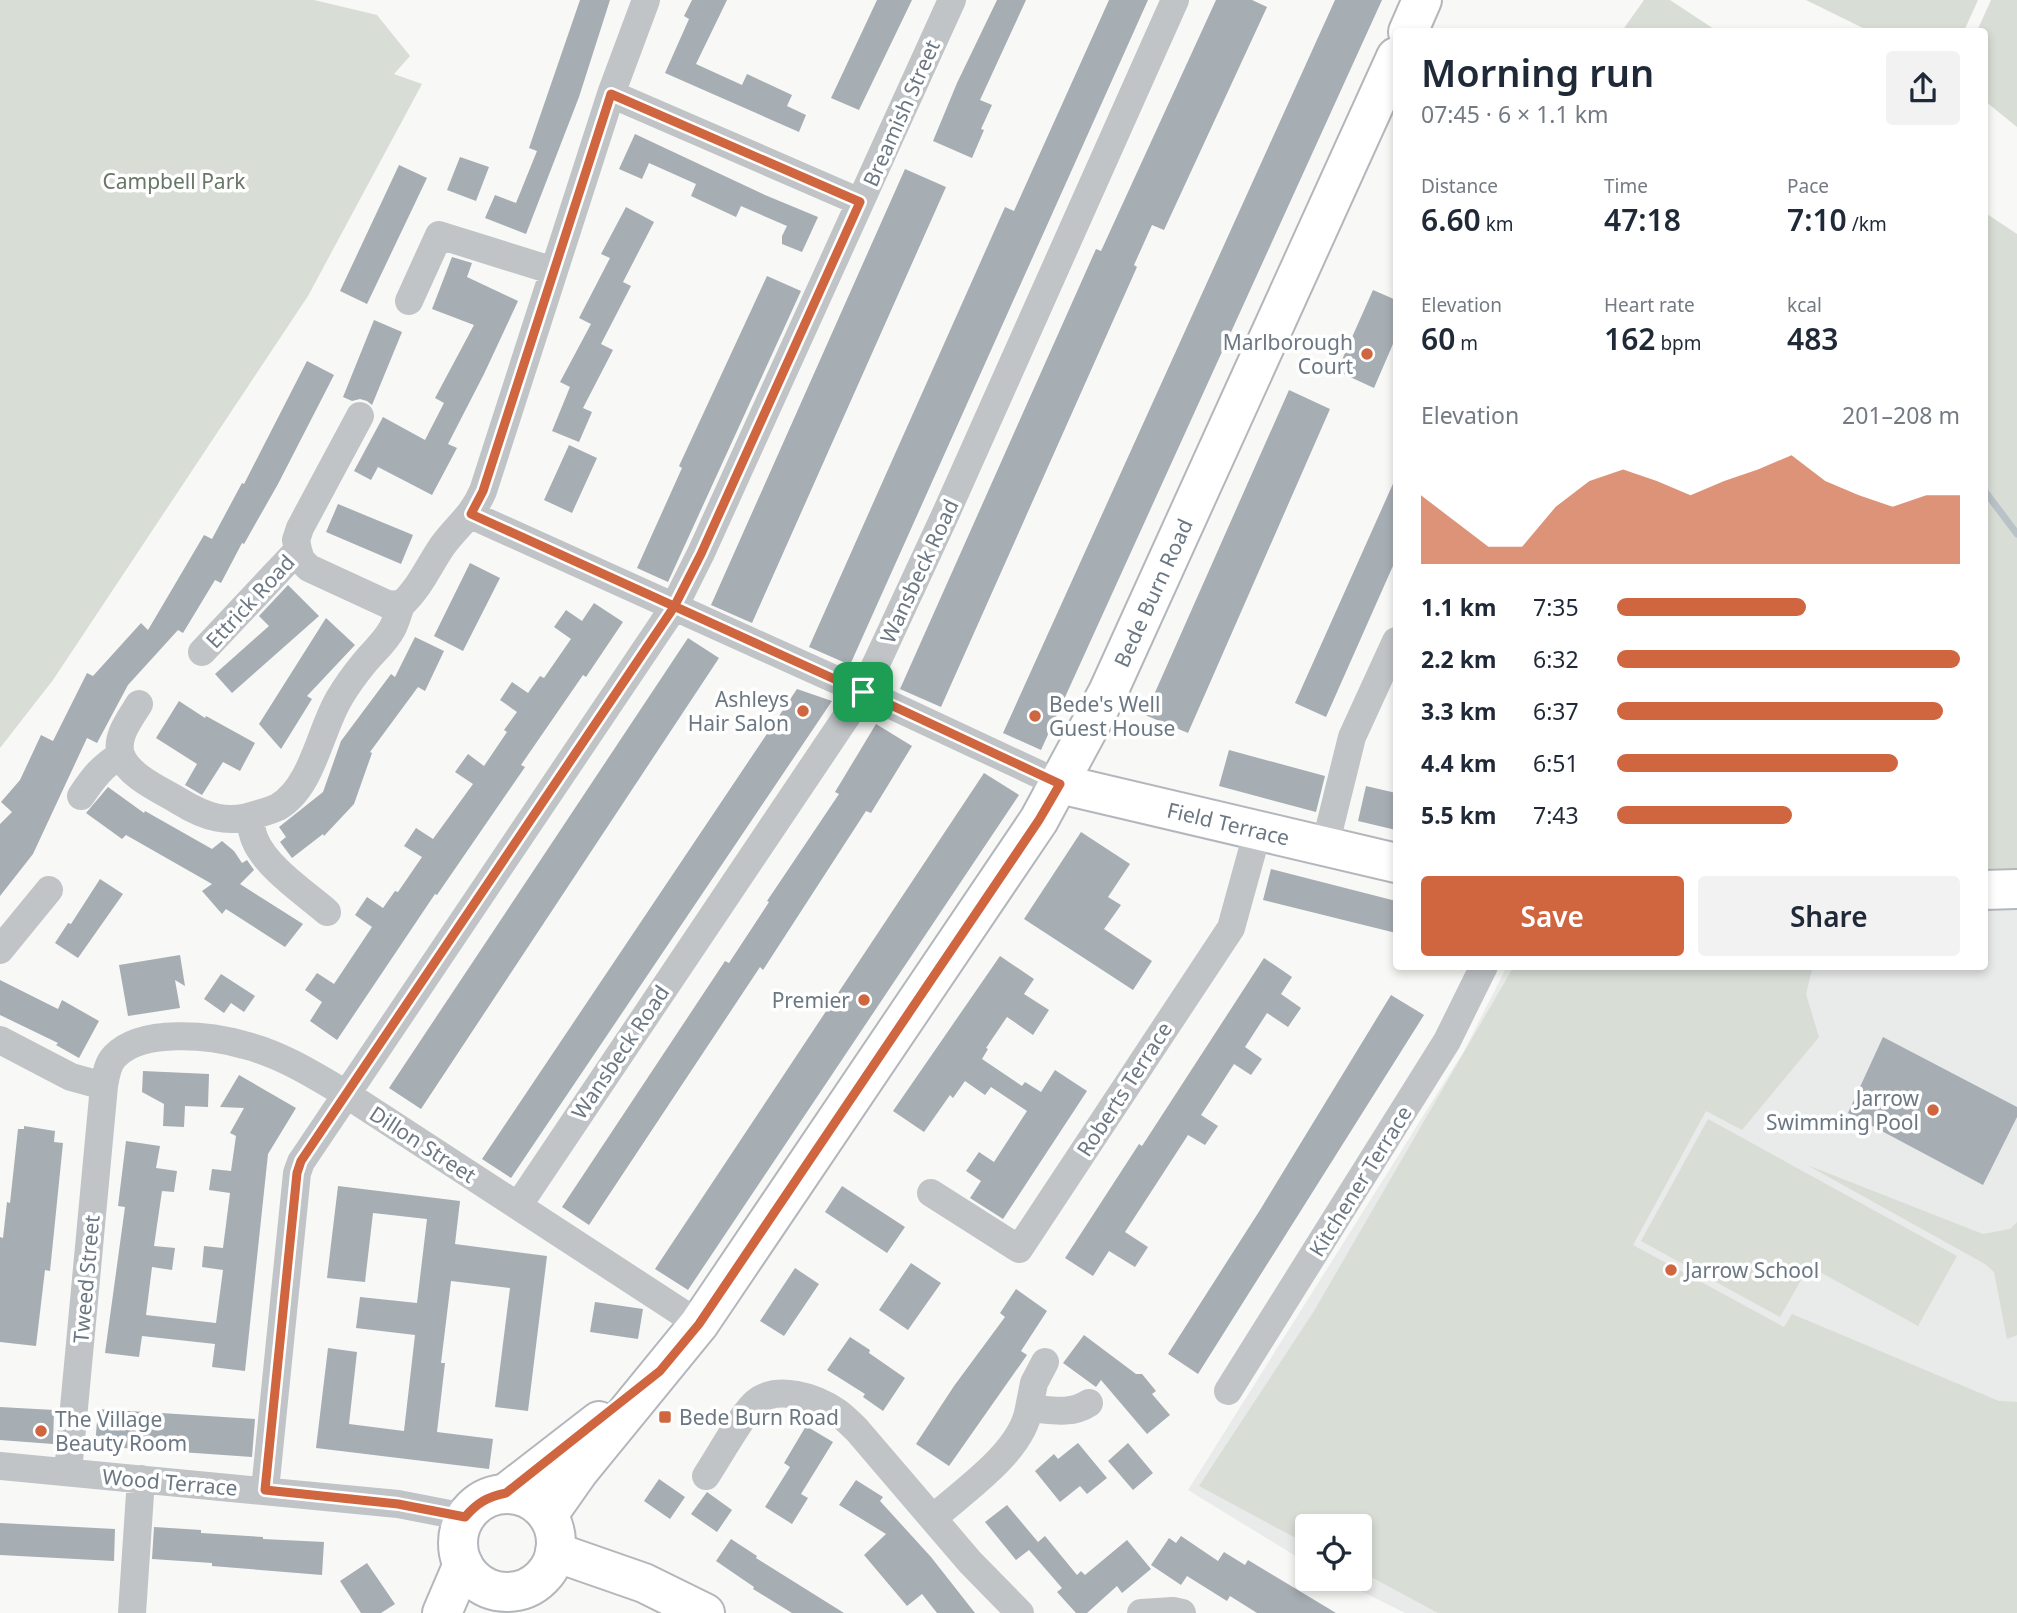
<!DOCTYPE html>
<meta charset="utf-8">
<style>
:root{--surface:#fff;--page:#f2f2f3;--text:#1f2937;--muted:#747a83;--accent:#cf6640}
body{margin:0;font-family:"Noto Sans",sans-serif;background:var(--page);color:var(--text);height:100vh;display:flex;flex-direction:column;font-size:26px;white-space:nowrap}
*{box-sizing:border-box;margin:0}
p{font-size:23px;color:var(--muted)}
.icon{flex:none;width:38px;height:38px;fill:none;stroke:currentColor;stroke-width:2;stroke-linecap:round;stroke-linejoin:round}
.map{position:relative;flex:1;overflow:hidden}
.side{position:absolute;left:1393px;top:28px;width:595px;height:942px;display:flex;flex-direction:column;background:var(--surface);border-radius:7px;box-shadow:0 4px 10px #0003}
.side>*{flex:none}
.tools{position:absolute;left:1295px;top:1514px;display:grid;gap:14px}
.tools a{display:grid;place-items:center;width:77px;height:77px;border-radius:7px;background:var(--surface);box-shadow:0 4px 10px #0003;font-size:35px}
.pin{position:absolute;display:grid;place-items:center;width:60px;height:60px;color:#fff;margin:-30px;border-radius:14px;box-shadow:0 4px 10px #0006}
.round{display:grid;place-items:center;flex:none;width:74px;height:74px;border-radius:7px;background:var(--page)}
.overview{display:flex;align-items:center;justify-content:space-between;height:119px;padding:0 28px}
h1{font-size:38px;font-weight:600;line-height:52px}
.metrics{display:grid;grid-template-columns:repeat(3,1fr);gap:10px;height:119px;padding:7px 28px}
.metrics div{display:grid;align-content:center}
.metrics b{font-size:30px;font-weight:600}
.metrics small{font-size:19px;font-weight:400}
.metrics p{font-size:19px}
.chart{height:196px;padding:14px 28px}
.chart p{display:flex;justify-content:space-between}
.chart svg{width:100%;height:126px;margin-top:7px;fill:var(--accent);opacity:.7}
.button{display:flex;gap:14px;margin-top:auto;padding:14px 28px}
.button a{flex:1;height:80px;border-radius:7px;background:var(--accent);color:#fff;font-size:28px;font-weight:600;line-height:80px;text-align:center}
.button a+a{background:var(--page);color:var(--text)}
ul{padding:0 28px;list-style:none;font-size:23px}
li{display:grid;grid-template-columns:112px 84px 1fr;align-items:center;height:52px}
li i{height:18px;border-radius:9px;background:var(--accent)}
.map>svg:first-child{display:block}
</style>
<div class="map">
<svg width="2017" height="1613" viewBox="0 0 2017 1613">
<rect width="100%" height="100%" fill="#f8f8f6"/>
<path fill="#e9eaea" d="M2017 908V1613H1405L1337 1579 1360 1578V1526H1307V1563L1188 1490 1464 1051 1507 966H1984L1985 909Z"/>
<path fill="#d8ddd6" d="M0 0H314L377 15 410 56 394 74 422 84 308 296 53 680 0 748Z
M1644 0H1670L1717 31H1622Z
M1806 0H1978L1964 31H1869Z
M1991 0H2017V127L1985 101 1984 32 1977 31Z
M1984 212 2017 234V871L1985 870Z
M1514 966H1813L1806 994 1819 1037 1742 1130 1706 1111 1633 1245 1784 1327 1792 1314 1999 1401 2017 1402V1613H1438L1360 1571V1526H1307V1544L1199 1486 1314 1311Z
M1708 1119 1957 1256 1918 1326 1809 1266 1780 1317 1641 1241Z
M1807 1165 1983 1234 2010 1229 2017 1222V1335L2007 1339 1994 1272 1985 1264Z"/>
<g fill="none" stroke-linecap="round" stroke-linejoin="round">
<path stroke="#b9c2c7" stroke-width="7" d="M1984 490 2017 534"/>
</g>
<path fill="#a6adb3" d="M580 0H610L579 97 526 234 485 218 495 195 516 203 537 151 529 148Z
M692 0H727L696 64 742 85 747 74 792 95 787 106 806 115 799 132 665 73 689 19 684 16Z
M877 0H912L859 110 831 98Z
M997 0H1026L980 100 992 105 981 129 984 130 972 158 933 141 957 83Z
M1109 0H1148L850 665 809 647 1005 207 1014 211Z
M1216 0H1252L1267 7 1164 230 1152 225 1134 265 1137 267 941 707 900 689 1096 249 1101 251Z
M1335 0H1382L1041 750 1003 733Z
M635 134 765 195 818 217 802 252 782 244V236L787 226 741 206 736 217 691 196 696 184 649 163 642 179 619 169Z
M460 157 489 167 476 201 447 190Z
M399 165 427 178 367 304 340 291Z
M905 169 946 187 752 623 711 605Z
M626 207 654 222 623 282 631 286 601 344 613 350 583 408 592 412 579 442 552 431 570 387 560 382 591 324 579 318 610 258 601 254Z
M452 257 472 263 467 277 518 301 484 374 448 444 457 448 432 495 378 467 371 480 354 471 383 417 425 440 444 403 435 398 474 325 432 309Z
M767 276 801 291 668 582 637 568 682 468 679 466Z
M1373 290 1396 300V337L1374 388 1337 371Z
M374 320 402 332 372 405 367 401 360 399 352 401 343 397Z
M307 361 334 375 278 484 244 544 242 543 221 583 215 580 183 633 178 630 128 685 97 743 87 738 33 854 0 896V824L12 812 1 802 20 780 41 735 53 741 87 673 93 676 141 623 148 630 204 535 212 539 242 483 244 484Z
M1289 390 1330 409 1188 733 1145 715Z
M569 445 597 458 572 513 544 500Z
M1396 477V559L1326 717 1295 703Z
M338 504 413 535 401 564 326 532Z
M470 563 500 578 463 651 434 636Z
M288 585 319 616 232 693 215 674 269 626 259 616Z
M594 603 623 622 586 677 583 675 521 765 525 767 437 895 435 894 337 1040 310 1021 322 1002 305 990 317 973 334 984 372 927 355 915 367 897 383 908 395 891 398 892 422 857 404 846 416 828 433 839 473 784 455 772 468 754 484 766 507 732 504 730 517 712 500 700 512 682 528 693 540 676 544 678 571 639 554 627 566 610 582 621Z
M326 618 355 645 307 696 312 699 281 749 259 724Z
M415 637 444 651 425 691 418 687 370 752 372 753 354 804 324 836 323 834 292 858 280 842 286 837 279 827 323 792 341 741 391 674 395 677Z
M688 638 719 658 421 1109 389 1088Z
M797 689 832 701 511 1178 482 1159Z
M179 701 205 718 206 716 255 743 240 771 223 762 202 795 185 785 197 764 156 738Z
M876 724 912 746 871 813 866 811 763 970 760 967 589 1225 562 1207 725 961 729 963 769 902 767 901 839 794 835 792Z
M1229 750 1325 776 1316 812 1219 786Z
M984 773 1019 795 688 1290 655 1269Z
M1366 786 1396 793V830L1358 821Z
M108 787 144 813 145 811 212 849 222 841 234 851 242 863 247 860 254 870 240 884 303 924 285 947 226 909 222 914 202 891 212 884 126 835 122 839 86 813Z
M1081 832 1130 864 1108 897 1121 905 1104 929 1152 961 1133 990 1024 919Z
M1271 869 1396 901V933L1263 900Z
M100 879 123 894 78 958 55 943 68 923 71 924Z
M180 955 185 986 175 980 180 1008 128 1016 119 965Z
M1000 956 1034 979 1024 994 1049 1010 1033 1035 1007 1017 986 1048 988 1049 982 1059 1022 1086 1025 1082 1041 1092 1055 1070 1087 1091 1003 1219 970 1198 981 1181 966 1171 979 1152 994 1162 1027 1111 991 1087 985 1095 965 1081 953 1098 950 1095 924 1132 893 1111Z
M1264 958 1292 977 1281 994 1301 1008 1288 1027 1267 1013 1245 1047 1262 1059 1251 1075 1234 1064 1201 1115 1218 1126 1205 1145 1188 1135 1125 1232 1148 1247 1135 1267 1109 1251 1093 1276 1065 1258 1139 1144 1142 1146Z
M221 974 255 996 244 1012 231 1003 224 1013 204 999Z
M0 980 58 1009 62 1000 99 1021 79 1058 56 1045 58 1043 0 1015Z
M1391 995 1424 1015 1198 1374 1168 1354 1260 1210Z
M1883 1037 2017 1107V1117L1983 1185 1848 1113Z
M143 1071 209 1074 208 1107 185 1106 184 1127 163 1126 164 1104 142 1092Z
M239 1075 296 1108 268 1154 245 1371 212 1367 215 1344 142 1336 139 1357 105 1353 125 1207 118 1206 126 1141 160 1146 156 1168 177 1171 174 1192 162 1191 154 1246 175 1248 172 1270 152 1267 146 1315 216 1323 223 1270 202 1267 204 1246 223 1248 230 1193 209 1190 212 1169 231 1171 236 1136 230 1133 244 1108 220 1107Z
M24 1126 55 1131 54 1142 63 1143 50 1271 45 1270 36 1346 0 1342V1237L3 1238 7 1202 10 1203 18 1129H24Z
M338 1186 460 1201 455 1244 547 1256 528 1411 495 1407 510 1288 451 1281 441 1363H445L437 1432 493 1439 489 1469 316 1448 328 1348 357 1352 349 1424 404 1431 415 1335 356 1328 360 1297 417 1303 427 1219 373 1213 365 1282 327 1278Z
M842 1186 905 1227 887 1253 825 1212Z
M911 1263 941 1283 908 1330 879 1310Z
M795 1268 819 1284 784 1336 760 1321Z
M1016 1289 1047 1311 1021 1351 1027 1355 949 1466 916 1444 954 1386 1005 1317 1000 1313Z
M595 1302 643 1309 638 1339 590 1332Z
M1084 1335 1136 1374H1142L1156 1391 1152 1394 1170 1415 1147 1434 1101 1380 1096 1387 1063 1363Z
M850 1337 870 1350 869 1353 905 1378 883 1411 863 1397 865 1394 827 1370Z
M0 1407 54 1410 53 1444 0 1440Z
M98 1409 255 1419 252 1457 95 1446Z
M806 1426 833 1442 801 1494 808 1498 792 1524 765 1507 790 1467 784 1463Z
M1078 1443 1107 1478 1087 1494 1080 1486 1060 1502 1035 1471 1054 1454 1058 1459Z
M1128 1443 1153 1473 1133 1490 1108 1461Z
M659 1479 685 1497 670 1519 644 1501Z
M856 1480 883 1497 880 1501 931 1557 975 1613H937L922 1594 907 1606 864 1555 886 1534 839 1505Z
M707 1492 732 1510 717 1532 691 1514Z
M1007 1505 1038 1542 1045 1536 1077 1575 1081 1571 1085 1575 1127 1540 1151 1569 1122 1593 1117 1586 1087 1613H1076L1057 1592 1062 1588 1029 1550 1016 1560 985 1522Z
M0 1523 115 1529 114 1561 0 1555Z
M154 1527 201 1530V1533L263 1537V1539L324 1542 322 1575 212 1566V1563L152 1559Z
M1181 1536 1218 1561 1224 1552 1245 1565 1248 1560 1336 1613H1257L1230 1596 1227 1601 1187 1576 1181 1585 1151 1565 1169 1538 1176 1543Z
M731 1539 757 1556 756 1558 844 1613H792L753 1589 754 1587 716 1561Z
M367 1563 395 1604 381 1613H361L340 1581Z"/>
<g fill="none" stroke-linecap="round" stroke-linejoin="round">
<defs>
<g id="secondary">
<path d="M1408 32 1422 0"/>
<path id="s1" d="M1060 784 1396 863"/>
<path d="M1984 890 2017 889"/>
<path d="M506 1493 599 1421"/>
<circle cx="507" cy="1543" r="49"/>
<path id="s2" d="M548 1515 579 1471 699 1324 1039 820 1108 692 1396 57"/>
<path d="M555 1552 644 1583 705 1613"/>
<path d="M442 1613 463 1564"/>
</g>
</defs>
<use href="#secondary" stroke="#b3b7bc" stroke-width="42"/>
<path stroke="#c0c4c7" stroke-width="28" d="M611 94 860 202
M409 301 439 235 554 271
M471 515 863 692 1060 784
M298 550 301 560 309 568 387 604 401 605C420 588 429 565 443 545 459 524 472 516 483 491L611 94 646 0
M202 652 298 550 296 540 300 528 360 416
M121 755C128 776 161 790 179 801 205 817 228 825 258 814 265 812 272 810 278 807 313 787 320 729 340 697 347 685 356 673 365 662 374 651 385 642 392 629 396 622 398 613 401 605
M81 796C93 778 102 766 121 755 115 737 130 719 139 704
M249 818C251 825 252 833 255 840 266 867 305 893 327 912
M1325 846 1352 737 1396 641
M0 950 49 890
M0 1040 71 1077 104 1086
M931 1193 1019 1249 1231 928 1258 830
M518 1206 863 692 947 511 1175 0
M1045 1362 1034 1383 1029 1408C1051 1410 1071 1415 1089 1403
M1228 1391 1447 1041 1484 966
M0 1466 398 1504 465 1517
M68 1472 104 1086C106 1075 107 1064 115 1056 142 1028 210 1035 244 1045 281 1054 314 1075 346 1094L699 1324
M706 1476C718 1458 741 1416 755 1403 776 1384 816 1397 837 1412 844 1417 851 1424 857 1430L970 1562 1020 1613
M265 1490 297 1173 301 1162 674 607 701 553 952 0
M933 1518C965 1490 1023 1451 1029 1408
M132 1613 141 1479
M1141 1613 1173 1611 1182 1613"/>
<use href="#secondary" stroke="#fff" stroke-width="38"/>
</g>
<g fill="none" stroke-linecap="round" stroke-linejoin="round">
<defs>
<path id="route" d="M863 692 471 514 483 491 611 94 860 202 701 554 674 607 301 1161 297 1173 265 1490 398 1504 465 1517C477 1503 487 1497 506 1493L660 1371 699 1324 1039 820 1060 784 863 692"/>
</defs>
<use href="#route" stroke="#fff" stroke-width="14"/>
<use href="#route" stroke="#cf6640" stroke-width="9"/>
</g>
<g fill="#cf6640" stroke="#fff" stroke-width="2.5">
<circle cx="1367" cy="354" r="7"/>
<circle cx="803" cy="711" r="7"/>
<circle cx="1035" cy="716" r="7"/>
<circle cx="864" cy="1000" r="7"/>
<circle cx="1933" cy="1110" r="7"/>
<circle cx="1671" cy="1270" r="7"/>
<rect x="658" y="1410" width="14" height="14" rx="3.5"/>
<circle cx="41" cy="1431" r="7"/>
</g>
<g text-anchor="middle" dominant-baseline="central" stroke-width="7" stroke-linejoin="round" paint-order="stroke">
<g font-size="21" fill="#6b7884" stroke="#fff">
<text transform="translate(901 113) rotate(-66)">Breamish Street</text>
<text transform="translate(919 571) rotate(-65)">Wansbeck Road</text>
<text stroke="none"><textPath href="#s2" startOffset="1106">Bede Burn Road</textPath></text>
<text transform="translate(250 601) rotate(-47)">Ettrick Road</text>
<text stroke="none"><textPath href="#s1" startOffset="173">Field Terrace</textPath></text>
<text transform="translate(620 1052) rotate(-56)">Wansbeck Road</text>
<text transform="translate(1124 1089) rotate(-57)">Roberts Terrace</text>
<text transform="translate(423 1144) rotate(33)">Dillon Street</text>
<text transform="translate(1360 1181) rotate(-58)">Kitchener Terrace</text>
<text transform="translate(86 1279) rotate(-85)">Tweed Street</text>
<text transform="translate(170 1482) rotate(5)">Wood Terrace</text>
</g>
<g font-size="21" fill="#677765" stroke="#fff">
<text x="174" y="181">Campbell Park</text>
</g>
<g font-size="21" fill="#6b7884" stroke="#fff" text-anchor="end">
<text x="1353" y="342">Marlborough<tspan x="1353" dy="24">Court</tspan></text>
<text x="789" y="699">Ashleys<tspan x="789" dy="24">Hair Salon</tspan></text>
<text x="1049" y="704" text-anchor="start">Bede's Well<tspan x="1049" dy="24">Guest House</tspan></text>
<text x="850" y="1000">Premier</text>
<text x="1919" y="1098">Jarrow<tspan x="1919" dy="24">Swimming Pool</tspan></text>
<text x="1685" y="1270" text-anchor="start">Jarrow School</text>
<text x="679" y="1417" text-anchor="start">Bede Burn Road</text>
<text x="55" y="1419" text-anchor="start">The Village<tspan x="55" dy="24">Beauty Room</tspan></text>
</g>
</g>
</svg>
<div class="tools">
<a><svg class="icon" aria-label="locate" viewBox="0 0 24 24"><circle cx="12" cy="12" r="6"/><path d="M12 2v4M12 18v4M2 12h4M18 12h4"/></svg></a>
</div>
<div class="pin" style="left:863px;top:692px;background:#1e9e55"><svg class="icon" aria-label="arrive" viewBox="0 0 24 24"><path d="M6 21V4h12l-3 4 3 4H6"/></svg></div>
<section class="side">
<div class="overview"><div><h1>Morning run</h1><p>07:45 · 6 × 1.1 km</p></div><a class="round"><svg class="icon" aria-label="share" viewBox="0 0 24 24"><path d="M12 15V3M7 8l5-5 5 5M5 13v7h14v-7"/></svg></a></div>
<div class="metrics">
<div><p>Distance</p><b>6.60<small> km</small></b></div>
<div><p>Time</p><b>47:18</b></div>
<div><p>Pace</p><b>7:10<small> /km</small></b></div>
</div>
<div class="metrics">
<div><p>Elevation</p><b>60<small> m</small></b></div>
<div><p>Heart rate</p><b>162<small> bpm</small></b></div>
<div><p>kcal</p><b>483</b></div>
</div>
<div class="chart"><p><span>Elevation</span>201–208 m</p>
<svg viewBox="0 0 160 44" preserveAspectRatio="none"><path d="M0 44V20L10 29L20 38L30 38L40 24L50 15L60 11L70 15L80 20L90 15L100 11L110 6L120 15L130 20L140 24L150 20L160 20V44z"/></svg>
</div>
<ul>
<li><b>1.1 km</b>7:35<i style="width:55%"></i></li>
<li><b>2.2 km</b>6:32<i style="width:100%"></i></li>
<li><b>3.3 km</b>6:37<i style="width:95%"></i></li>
<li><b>4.4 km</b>6:51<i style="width:82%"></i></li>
<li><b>5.5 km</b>7:43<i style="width:51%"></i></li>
</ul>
<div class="button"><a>Save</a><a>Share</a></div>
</section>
</div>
